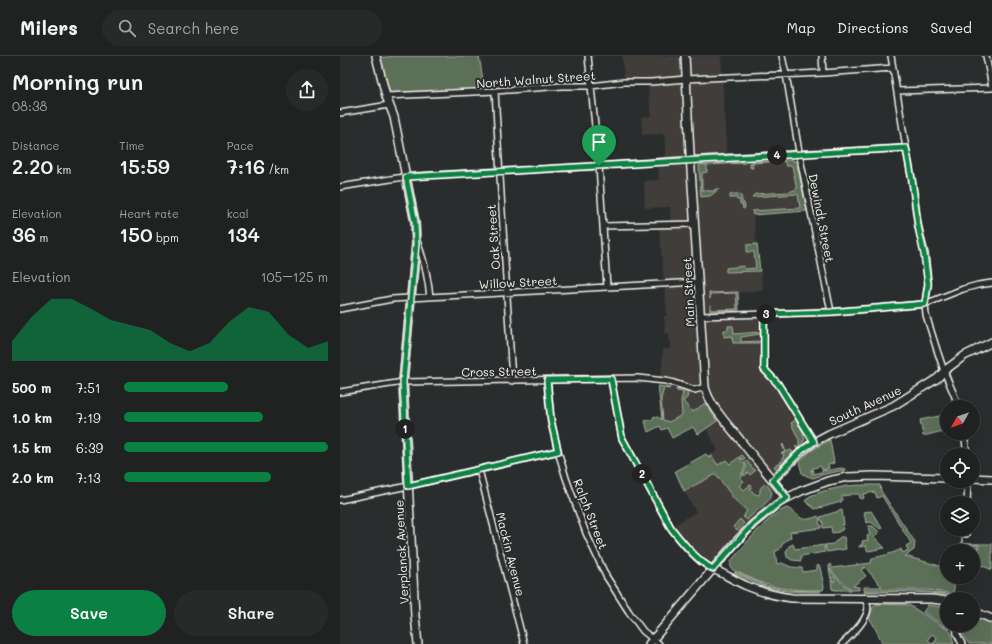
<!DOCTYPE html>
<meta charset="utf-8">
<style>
:root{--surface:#202222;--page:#282a2a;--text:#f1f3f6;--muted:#a2a4a5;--line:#3d3f40;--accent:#0b8043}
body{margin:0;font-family:Mali,sans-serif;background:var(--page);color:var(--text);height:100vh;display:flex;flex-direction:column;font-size:15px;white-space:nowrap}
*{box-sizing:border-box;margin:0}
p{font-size:13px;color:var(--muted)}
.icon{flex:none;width:22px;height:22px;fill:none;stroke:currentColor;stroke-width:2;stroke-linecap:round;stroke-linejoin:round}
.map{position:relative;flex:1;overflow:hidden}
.sheet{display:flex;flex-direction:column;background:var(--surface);width:340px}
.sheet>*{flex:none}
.needle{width:26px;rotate:230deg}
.buttons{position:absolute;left:600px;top:344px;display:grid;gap:8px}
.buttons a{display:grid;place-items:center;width:40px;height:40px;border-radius:50%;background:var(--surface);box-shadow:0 4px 16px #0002,0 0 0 1px var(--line);font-size:20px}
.pin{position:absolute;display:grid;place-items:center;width:34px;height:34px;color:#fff;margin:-41px -17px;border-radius:50% 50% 50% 0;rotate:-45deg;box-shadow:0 0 4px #0007}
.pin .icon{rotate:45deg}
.km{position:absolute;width:20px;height:20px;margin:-10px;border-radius:50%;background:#222;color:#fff;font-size:11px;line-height:20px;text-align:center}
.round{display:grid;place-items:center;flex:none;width:42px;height:42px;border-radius:21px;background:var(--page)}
.summary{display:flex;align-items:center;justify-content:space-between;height:68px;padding:0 12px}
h1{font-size:22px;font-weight:600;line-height:30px}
.metrics{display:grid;grid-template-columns:repeat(3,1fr);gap:6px;height:68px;padding:4px 12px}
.metrics div{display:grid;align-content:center}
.metrics b{font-size:20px;font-weight:600}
.metrics small{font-size:11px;font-weight:400}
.metrics p{font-size:11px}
.chart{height:112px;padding:8px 12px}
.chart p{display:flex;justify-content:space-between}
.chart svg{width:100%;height:72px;margin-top:4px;fill:var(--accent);opacity:.7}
.button{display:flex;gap:8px;margin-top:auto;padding:8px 12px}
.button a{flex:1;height:46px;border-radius:24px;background:var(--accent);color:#fff;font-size:16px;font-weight:600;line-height:46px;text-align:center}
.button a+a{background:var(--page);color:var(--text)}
ul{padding:0 12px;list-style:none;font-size:13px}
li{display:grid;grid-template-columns:64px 48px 1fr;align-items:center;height:30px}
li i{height:10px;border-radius:5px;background:var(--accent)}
header{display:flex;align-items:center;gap:24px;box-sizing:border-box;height:56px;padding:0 20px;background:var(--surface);border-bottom:1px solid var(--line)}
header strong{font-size:19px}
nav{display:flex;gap:22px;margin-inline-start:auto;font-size:14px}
.search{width:280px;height:36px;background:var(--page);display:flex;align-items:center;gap:10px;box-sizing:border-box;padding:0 14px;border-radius:22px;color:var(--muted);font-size:15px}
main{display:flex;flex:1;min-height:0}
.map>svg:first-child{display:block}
</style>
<header>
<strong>Milers</strong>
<div class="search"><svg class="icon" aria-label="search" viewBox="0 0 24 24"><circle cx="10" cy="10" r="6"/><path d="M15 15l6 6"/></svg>Search here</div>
<nav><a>Map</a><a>Directions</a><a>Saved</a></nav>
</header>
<main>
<section class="sheet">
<div class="summary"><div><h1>Morning run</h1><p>08:38</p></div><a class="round"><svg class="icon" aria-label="share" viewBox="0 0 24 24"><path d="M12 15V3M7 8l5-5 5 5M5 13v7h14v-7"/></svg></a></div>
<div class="metrics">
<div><p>Distance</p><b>2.20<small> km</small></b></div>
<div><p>Time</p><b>15:59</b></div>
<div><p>Pace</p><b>7:16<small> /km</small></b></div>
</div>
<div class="metrics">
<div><p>Elevation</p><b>36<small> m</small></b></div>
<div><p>Heart rate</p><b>150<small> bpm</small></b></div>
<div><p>kcal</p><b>134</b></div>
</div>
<div class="chart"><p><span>Elevation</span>105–125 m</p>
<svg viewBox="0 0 160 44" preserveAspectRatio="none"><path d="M0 44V32L10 17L20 6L30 6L40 12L50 19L60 22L70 25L80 33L90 38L100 33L110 20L120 11L130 14L140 28L150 36L160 32V44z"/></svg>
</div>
<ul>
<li><b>500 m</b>7:51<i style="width:51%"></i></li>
<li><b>1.0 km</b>7:19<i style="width:68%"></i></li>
<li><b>1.5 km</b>6:39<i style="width:100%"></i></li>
<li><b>2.0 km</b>7:13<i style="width:72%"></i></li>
</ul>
<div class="button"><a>Save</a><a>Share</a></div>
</section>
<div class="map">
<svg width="652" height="588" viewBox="0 0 652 588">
<rect width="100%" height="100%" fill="#2a2d2e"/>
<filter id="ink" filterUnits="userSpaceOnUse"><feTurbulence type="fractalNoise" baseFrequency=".025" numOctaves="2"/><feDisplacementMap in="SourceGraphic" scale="8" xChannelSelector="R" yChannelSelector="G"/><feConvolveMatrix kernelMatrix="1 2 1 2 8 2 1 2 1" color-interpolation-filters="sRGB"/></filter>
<g filter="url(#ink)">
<path fill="#3f3c3b" d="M282 0H381L387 105 455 101 467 155 413 159 423 234 398 237 399 262H421V313L437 332 448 350 466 379V383L465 387 427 424 433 434 434 437 431 445 408 466 376 503 373 505 369 506 363 503 334 469 356 456 344 435 376 418 381 413 371 399 378 394 366 372 356 377 352 369 329 366 323 364 321 343 327 323 321 322V321L323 293H330L329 277H325L324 260H327L319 173V172H331L330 151 305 152 304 125 319 124 317 101 326 100 324 78 302 79 301 61 311 60 307 21 284 23Z"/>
<path fill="#5c6f59" stroke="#a8b0a0" d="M56 0H139L145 36 46 40 36 2Z
M453 104 454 106 456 104 467 155 413 159 412 155 460 152 458 138 412 141 415 138 449 136 457 133 452 110H446L444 105 412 107 413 112H411L410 111V106Z
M401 106 405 107 367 109V116L362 117V134H367L368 135H374L375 133H379L370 140 361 141 359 109Z
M395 138C401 137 402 141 402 146L404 147 405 152 403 153 402 148H400V144H397V142H390V139Z
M417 188 420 215 386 216V212L404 210 405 213 416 212 414 196H407V189Z
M398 236 399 254 370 255V249H371V254L397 253 396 237 370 238V243L369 237Z
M388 270H393L394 278 420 276V278L401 281V286L419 285V287H393L392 280 384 281V274H388Z
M318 330 330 332 329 333 324 332 321 343 323 364 329 366 342 359 341 345 343 336 337 335 336 333 346 336 348 338 347 342 343 345 351 355 352 354 353 356 365 347 377 365 360 377 357 378 353 371 332 382 327 372 322 374 320 370 308 376 305 365 313 363 314 360 322 363Z
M604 359 607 370V374L583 380 580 364Z
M456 364 465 377 463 378 465 383 463 386 457 393 455 391 459 389V384L451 367Z
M490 384 494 407 488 409 489 412 482 414 481 410 473 412 474 416H473L471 413 472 418 482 416V415L489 414H490L501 412 505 413V414L485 418 473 422 467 420 462 417 459 406 472 394Z
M443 388 446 396 451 394 453 396 436 413 434 410 440 407 444 399 441 397 445 396 442 389Z
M366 398 369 401 371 399 378 409 386 404 390 408 402 399 405 402 403 404 401 402 400 403 405 409V411L402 417V420L401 422 404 425 399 430 404 434 410 429 412 430 410 433 415 438 418 439 420 437V433L425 427C438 439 429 444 419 453 415 456 411 460 407 464L403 461 405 460 404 459 407 455 394 443 376 418 344 435 335 415Z
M406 404 415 415 410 419 408 417 404 420 403 418C405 412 409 412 404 406Z
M520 429 522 430V429H540L541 435 575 486 574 494 565 500 607 512V521H616L613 538 589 534H524V531H542L525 511 521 514 526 520 513 530 519 531V534H513L503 527 489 512V509L490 508 492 512 531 507 532 502C542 500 552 498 561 493L563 497 568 494 566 490 571 487 542 440 537 442 535 436 523 438 524 442 522 443 520 442 519 438H510V439L502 440V444L501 446 475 453 465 445 470 440 487 434V435L488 434 507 430Z
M447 452C461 457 457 469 478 460L480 465 479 467 481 469V472L450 476 451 481 444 486 439 494 435 495 437 508 442 507 451 511 462 512 463 516 477 514V510L478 509 480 511 484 531 483 534C467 534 452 534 436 531 421 528 407 520 393 514 390 511 390 508 391 505 403 491 430 457 447 452Z
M502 454 504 469H502L503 473 501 474V475H499V476L492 477 491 471 483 472V466L481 464 480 461Z
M531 455 542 472 540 473 531 466 526 467 524 456Z
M400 463 404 467 397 475 393 471Z
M528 470H533L539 476 534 481 545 492 528 495 527 494 526 490 519 491V490H521V488H523L522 485 528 484 527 480 530 479Z
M500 481H504L506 493 487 496 485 489 493 488Z
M622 481 623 488H652V514L641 509 633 507V500L639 496V488H621Z
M453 488 455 493 484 489 485 496 461 500V505L452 504 447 501 446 496 449 490Z
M620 489H638L637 495 633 498V495H619Z
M489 513 502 528 511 534H495L492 533 491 524H493V526L495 525 494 521 492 522V523H491Z
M395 516 426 530 444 534 481 535 480 536C462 536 444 536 426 531 415 527 405 522 394 517Z
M524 535 590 536 612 539V540C583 534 553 536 524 536Z
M536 548 569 549 611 576 614 588H598L595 585 597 582 592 578 588 583 592 588 594 586 596 588H543L532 566 529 563 533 551Z
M588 549 607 552V569H610V574L583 556Z
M633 558 652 567V588H629C624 582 621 576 621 569H633Z"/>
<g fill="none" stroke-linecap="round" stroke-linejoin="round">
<defs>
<path id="street" d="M248 0 259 110 267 231
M442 0 446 18 460 102 491 256
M482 0 483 17
M551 0 566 92 572 124 578 169 585 198 588 228 585 248 586 259 597 294 604 315 615 341 618 351
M646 0 652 31
M155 35 172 325
M557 35 652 32
M46 40 155 35 222 30H251L284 26H311L346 23 483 17 553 12
M0 57 49 49
M0 131 57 122 77 120 259 110 345 104 566 92
M263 170 355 168
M77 185C84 203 88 222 90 241
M0 253 52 243 358 226
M424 258V313L438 328 474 386
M360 260 491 256 585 248 623 233 638 229 652 227
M271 323 282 382 331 472C342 486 357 506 373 513
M207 324 211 365 218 395 226 422 246 477 266 520 289 556 303 575 319 588
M0 336 63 326 298 322 325 325 334 327 355 334 365 331
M624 377 627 399
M139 414 184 588
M0 444 68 430 218 395
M627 447 628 425
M626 478V473
M616 569 617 578 622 588
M502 588C510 580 532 561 527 548 526 546 525 544 524 542"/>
<path id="secondary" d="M36 0 46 40 54 61 75 166 76 188 63 326 75 560 78 588
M345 0 350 98 365 331C369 349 389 370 401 385 416 404 432 423 447 442
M633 422 652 423
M433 424 462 395 474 386 489 378 553 350 598 322 604 315 624 300 652 286
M373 513C385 518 395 525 407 530 421 536 436 540 452 542L592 543 607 545
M633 555 652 563
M309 588 396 486 413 468 436 449 447 442 461 435 488 425 507 421 533 420 607 422"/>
</defs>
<use href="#street" stroke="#f4f1e8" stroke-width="8"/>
<use href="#secondary" stroke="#f4f1e8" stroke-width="10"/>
<use href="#street" stroke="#2a2d2e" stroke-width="5"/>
<use href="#secondary" stroke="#2a2d2e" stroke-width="7"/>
</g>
</g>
<g fill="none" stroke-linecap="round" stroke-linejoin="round" filter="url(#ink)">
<defs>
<path id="route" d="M566 92 572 124 578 170 584 198 588 228 585 248 491 256 424 258V313L438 328 474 386 462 394 433 424 447 442 436 449 413 468 373 513C358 506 341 485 331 472L282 382 271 323 207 324 211 365 218 395 68 430 63 326 76 188 75 166 66 121Z"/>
</defs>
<use href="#route" stroke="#fff" stroke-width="8"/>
<use href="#route" stroke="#0b8043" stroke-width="5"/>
</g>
<g text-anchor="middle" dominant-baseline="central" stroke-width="4" stroke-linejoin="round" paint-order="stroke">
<g font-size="12" fill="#f4f1e8" stroke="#2a2d2e">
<text transform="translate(196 23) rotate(-4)">North Walnut Street</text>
<text transform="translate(482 162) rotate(79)">Dewindt Street</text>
<text transform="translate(153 181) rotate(-94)">Oak Street</text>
<text transform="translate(178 226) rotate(-3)">Willow Street</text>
<text transform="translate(348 236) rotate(-93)">Main Street</text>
<text transform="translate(159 315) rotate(-1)">Cross Street</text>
<text transform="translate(525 349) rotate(-25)">South Avenue</text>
<text transform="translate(251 458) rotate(69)">Ralph Street</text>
<text transform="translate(61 496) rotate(-93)">Verplanck Avenue</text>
<text transform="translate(171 498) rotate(76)">Mackin Avenue</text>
</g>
</g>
</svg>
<div class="buttons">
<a><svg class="needle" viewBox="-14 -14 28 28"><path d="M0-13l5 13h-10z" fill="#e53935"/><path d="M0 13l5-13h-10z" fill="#a2a4a5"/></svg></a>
<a><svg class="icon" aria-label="locate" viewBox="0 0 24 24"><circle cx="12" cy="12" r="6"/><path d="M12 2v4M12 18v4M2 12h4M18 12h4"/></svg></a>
<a><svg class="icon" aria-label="layers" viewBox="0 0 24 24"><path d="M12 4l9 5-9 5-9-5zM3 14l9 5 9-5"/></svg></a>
<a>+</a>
<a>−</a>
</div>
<div class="pin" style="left:259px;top:110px;background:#1e9e55"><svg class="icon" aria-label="arrive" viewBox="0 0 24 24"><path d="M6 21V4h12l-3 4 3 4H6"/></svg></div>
<b class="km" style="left:65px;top:373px">1</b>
<b class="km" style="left:302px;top:418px">2</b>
<b class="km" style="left:426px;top:258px">3</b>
<b class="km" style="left:437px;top:99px">4</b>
</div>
</main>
